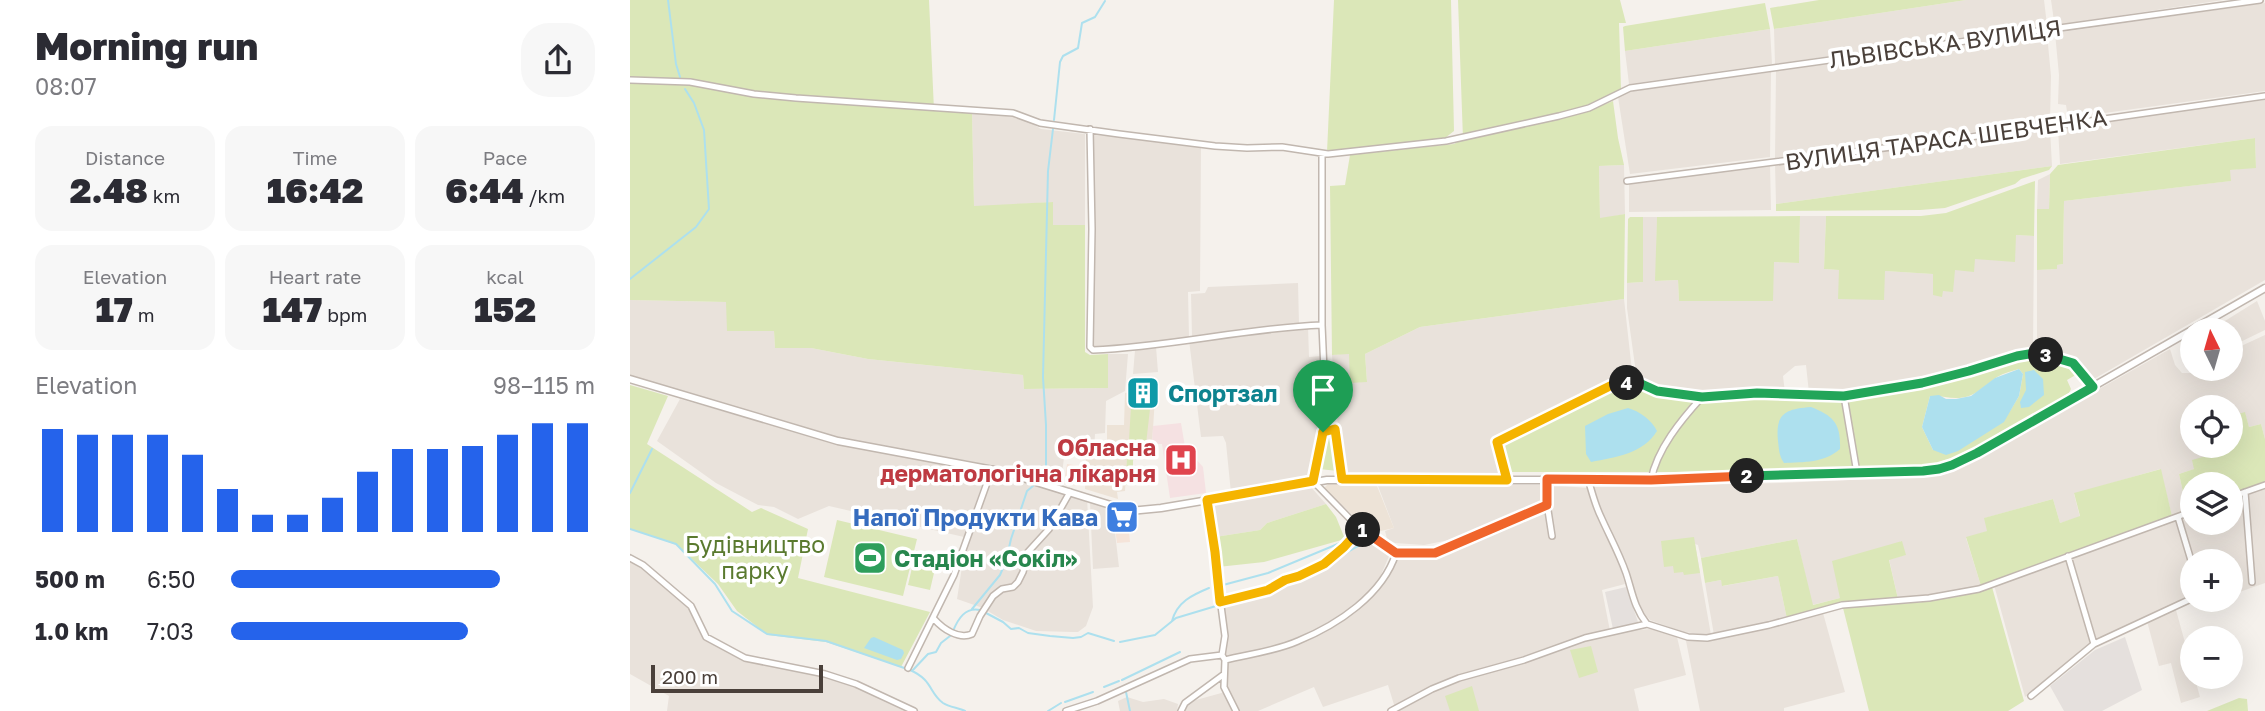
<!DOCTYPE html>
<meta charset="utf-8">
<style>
:root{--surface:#fff;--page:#f7f7f7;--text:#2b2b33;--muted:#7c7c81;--accent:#2563eb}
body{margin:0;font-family:"Golos Text",sans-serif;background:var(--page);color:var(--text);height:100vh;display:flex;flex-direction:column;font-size:26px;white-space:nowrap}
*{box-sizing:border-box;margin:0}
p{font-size:23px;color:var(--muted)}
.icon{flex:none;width:38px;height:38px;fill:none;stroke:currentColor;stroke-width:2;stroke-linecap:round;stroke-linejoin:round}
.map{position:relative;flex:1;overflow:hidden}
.panel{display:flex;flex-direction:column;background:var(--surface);width:630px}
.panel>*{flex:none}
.needle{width:46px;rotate:355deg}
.controls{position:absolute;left:1550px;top:318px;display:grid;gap:14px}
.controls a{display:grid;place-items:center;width:63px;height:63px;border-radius:50%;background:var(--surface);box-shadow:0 7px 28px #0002;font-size:35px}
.scale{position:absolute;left:21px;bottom:18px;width:172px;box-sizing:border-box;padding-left:7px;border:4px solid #4a403a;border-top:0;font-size:19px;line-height:24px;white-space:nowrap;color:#4a403a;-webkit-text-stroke:5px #fff;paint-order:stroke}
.pin{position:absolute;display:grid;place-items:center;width:60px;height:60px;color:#fff;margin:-72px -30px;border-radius:50% 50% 50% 0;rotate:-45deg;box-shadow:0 0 7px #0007}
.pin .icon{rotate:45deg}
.km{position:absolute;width:35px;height:35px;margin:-18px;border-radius:50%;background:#222;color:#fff;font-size:19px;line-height:35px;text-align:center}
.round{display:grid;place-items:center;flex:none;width:74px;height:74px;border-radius:28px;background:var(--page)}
.overview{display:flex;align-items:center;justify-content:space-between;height:119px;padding:0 35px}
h1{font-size:38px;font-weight:800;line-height:52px}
.stats{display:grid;grid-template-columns:repeat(3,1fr);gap:10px;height:119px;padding:7px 35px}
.stats div{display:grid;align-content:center;border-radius:18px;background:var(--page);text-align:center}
.stats b{font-size:35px;font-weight:800}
.stats small{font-size:19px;font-weight:400}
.stats p{font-size:19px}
.chart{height:196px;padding:14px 35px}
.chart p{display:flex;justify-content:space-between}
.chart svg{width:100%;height:126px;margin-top:7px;stroke:var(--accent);stroke-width:6}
ul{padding:0 35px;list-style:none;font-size:23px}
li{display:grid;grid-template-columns:112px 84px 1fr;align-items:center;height:52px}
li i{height:18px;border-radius:9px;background:var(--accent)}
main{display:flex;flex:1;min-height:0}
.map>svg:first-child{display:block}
</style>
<main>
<section class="panel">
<div class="overview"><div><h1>Morning run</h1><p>08:07</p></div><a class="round"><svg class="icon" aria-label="share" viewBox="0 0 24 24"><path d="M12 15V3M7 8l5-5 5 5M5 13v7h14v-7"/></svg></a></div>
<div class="stats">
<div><p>Distance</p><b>2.48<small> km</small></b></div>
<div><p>Time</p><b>16:42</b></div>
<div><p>Pace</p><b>6:44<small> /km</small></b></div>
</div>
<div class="stats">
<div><p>Elevation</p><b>17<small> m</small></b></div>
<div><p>Heart rate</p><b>147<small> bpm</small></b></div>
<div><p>kcal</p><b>152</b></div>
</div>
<div class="chart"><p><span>Elevation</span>98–115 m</p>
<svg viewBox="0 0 160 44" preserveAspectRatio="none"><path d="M5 44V8M15 44V10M25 44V10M35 44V10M45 44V17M55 44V29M65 44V38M75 44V38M85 44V32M95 44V23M105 44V15M115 44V15M125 44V14M135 44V10M145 44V6M155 44V6"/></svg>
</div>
<ul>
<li><b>500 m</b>6:50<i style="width:74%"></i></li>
<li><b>1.0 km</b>7:03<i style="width:65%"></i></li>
</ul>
</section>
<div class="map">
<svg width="1635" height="711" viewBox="0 0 1635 711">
<rect width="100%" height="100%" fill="#f5f1ec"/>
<path fill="#e9e2db" d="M1336 0H1414L1417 25 1145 64 1144 29Z
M1421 0H1593L1427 25 1424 21Z
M1635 3V91L1438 118 1436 105 1428 104 1429 75 1425 33Z
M1140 29 1142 64 999 84 995 51Z
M1417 34 1421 76 1420 122 1145 158 1146 71Z
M1141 72 1140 157 1000 174 988 97 1003 91Z
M1635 100V280L1464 379 1460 377 1450 362 1407 352V270L1426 269 1427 265 1433 264 1434 201 1600 181V170L1626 167 1625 138 1430 164 1428 128Z
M342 112 393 118 411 129 455 134V225H423V202L344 207Z
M1420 129 1422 166 1146 204 1145 164Z
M462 135 491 136 571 146 570 291 558 292 559 337 500 346H462Z
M994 165 995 214 970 219 969 166Z
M1140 165 1141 210 999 212V182Z
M1420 174 1419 209H1407L1408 180Z
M1170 216H1196L1194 269 1209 270V299L1255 271 1304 274 1313 291 1324 270 1386 235 1404 236 1403 351 1294 380 1217 394 1179 393 1176 365 1165 366 1153 376 1155 393 1072 395 1031 389 1007 380 997 308V283L1013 282V217H1027L1026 281 1048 280 1049 301 1143 262 1169 263Z
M668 283 669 324 648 325 562 336 561 294 575 293 578 287Z
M994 299 1003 380 982 384 868 439 874 475H712L702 355 719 353 737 381 735 354 790 327Z
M0 300 96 302 144 330 145 348H181L238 359 393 375 394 389 478 388V354H498L495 391 476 401 475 433 465 434 464 450H435L431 481 390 468 377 470 344 462 211 438 0 375Z
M1627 301 1635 321V330L1604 345 1601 341V331H1594L1590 324Z
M678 327 679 357 691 356 693 393 691 432 681 477 601 493 596 443 593 436 571 437 559 340Z
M1635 335V439L1631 424 1619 427 1615 413 1601 416V408H1563V446H1578L1581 455 1565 469 1549 474 1557 510 1542 516 1530 469 1444 494 1450 517 1430 523 1423 499 1355 518 1358 531 1336 538 1351 586 1300 596 1268 599 1259 559 1275 555 1271 541 1210 598 1182 605 1167 539 1071 558 1068 545 1065 544 1081 635 1053 632 1020 620 1010 608 997 569 982 534 971 514 963 487 1150 483 1285 477 1308 474 1324 469 1358 452 1540 349 1545 365 1552 373H1561L1572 369H1601V353L1609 347Z
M526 347 528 372 503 374 505 350Z
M50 399 212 445 352 470 354 479 334 537 199 506 168 519 144 507 128 505 86 483 27 441Z
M364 470 437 492 418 527 397 552 391 572 384 584 374 587 353 608 327 599 334 554Z
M913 485V502L829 538 794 545 765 543 757 539 755 531 764 528 748 486Z
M919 485 958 488 989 563 995 584 972 590 980 631 973 633 1021 629 1047 637 1056 675 1004 689 1009 711H761L765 708 758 685 693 707 684 687 628 711H608L596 685 597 661 667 644 718 615 740 599 748 589 763 555H803L916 507Z
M680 486 696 504 637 523 630 530 585 537 580 505Z
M1635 487V583L1601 595V562H1563L1550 518 1563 513V523H1601V499Z
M441 493 457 498 463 607 456 626 448 632H443L406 631 373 620 356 610 370 592 383 589 400 553Z
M460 502 482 507 489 567 463 569Z
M1547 519 1563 573V597L1467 640 1440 557Z
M731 531 760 554 747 584 738 597 710 616 663 641 604 656 596 657 594 655 592 603 692 567Z
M1437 558 1464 642 1395 697 1364 585Z
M0 560 13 568 57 605 73 634 111 658 187 674 226 686 280 711H37L39 696 0 674Z
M1148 576 1157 619 1084 635 1075 583 1091 580 1093 586Z
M1546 610 1570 697 1551 703 1541 663 1529 666 1517 621Z
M1193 613 1215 692 1154 708V711H1070L1055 636 1074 639Z
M595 692 604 711H551L555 703Z
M497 697 513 702 534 699 548 704 547 711H490L488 701Z"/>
<path fill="#f5e4d9" d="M437 464 450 466 452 474 450 486 434 484Z
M482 507 497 511 500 542 487 543Z"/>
<path fill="#e5e0dd" d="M996 587 1008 622 983 629 975 592Z
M1495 637 1512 690 1472 711H1434L1420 686 1465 650Z"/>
<path fill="#ede3d7" d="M526 382 522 444 498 446 495 491 487 492 488 499 455 489 456 460 462 452 477 451V425H494L495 393 500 392V383Z
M698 484 747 486 764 528 742 533 696 490 694 488Z"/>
<path fill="#f5e1e2" d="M551 423 555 447 573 467 576 493 540 498 532 444H522L523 426Z"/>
<path fill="#dbe7b8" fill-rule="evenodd" d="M0 0H299L304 110 342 112 344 206 423 202V225H455V352L460 355 478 354V388L394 389 393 375 238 359 181 348H145L144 331H97L96 302 0 300Z
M704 0H821L824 131 815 138 697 152Z
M828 0H990L996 23H989L991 89 953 107 954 113 983 101 988 138 994 165 969 166 970 218 995 214 994 299 790 327 735 354 737 382 720 383 719 354 702 355 700 186 715 185 720 155 824 144 833 139Z
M1189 0H1336L1144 29 1140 8Z
M1135 3 1140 29 995 51 993 27 995 26Z
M1625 138 1626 168 1600 170 1601 181 1434 201 1433 264 1427 265V269L1407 270V209H1419L1420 174 1428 165Z
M1422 166 1419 170 1391 179 1385 184 1315 208 1290 210 1146 211V204Z
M1405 181 1404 236 1386 235 1385 262 1345 259 1344 272 1325 270 1323 292 1313 291 1312 297 1303 295V274L1255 271 1254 300 1208 299 1209 270 1194 269 1196 216H1291L1316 213Z
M1170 216 1169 263 1144 262 1143 301H1049L1048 280 1025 281 1027 217Z
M1000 217H1013V282L997 283 998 219Z
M1411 357 1430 360 1449 373 1437 380 1441 389 1439 393 1412 410 1322 461 1292 468 1073 472H879L873 447 877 440 984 388 1006 384 1075 399 1219 397 1292 386 1395 358ZM1389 369 1393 374 1389 396 1380 411 1303 450 1292 427 1300 396C1315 395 1323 401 1339 396 1350 392 1358 383 1367 377 1374 373 1382 371 1389 369Z
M0 385 38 396 17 444 122 512 131 508 178 529 168 578 300 612 271 667 196 642 138 635 107 611 88 584 47 545 0 529Z
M516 403 520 409 516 444H519V450L513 449 505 454 503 461V485H495L498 446 503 445 499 440 501 406 503 404Z
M1615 412 1619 427 1631 424 1635 439V483L1601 495V485H1563V508L1557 510 1549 474 1564 469 1562 460 1580 455 1578 446H1601V416Z
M699 434H704L708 471 689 469 696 436Z
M1531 469 1542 516 1351 586 1336 537 1357 531 1354 518 1423 499 1430 523 1450 516 1444 493Z
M696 504 706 517 715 539 634 562 588 567 585 537 630 530 637 523Z
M207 520 287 539 273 596 194 577Z
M1064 537 1070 573 1054 575 1053 572 1044 573 1043 566 1034 567 1031 541Z
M1167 539 1183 605 1210 598 1202 561 1272 541 1276 555 1259 560 1268 599 1213 603 1157 619 1148 576 1092 586 1091 580 1075 583 1071 558Z
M286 550 308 556 300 590 278 585Z
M1362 587 1394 701 1378 711H1239L1213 608C1262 604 1315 604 1362 587Z
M961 646 968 672 949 678 940 650Z
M842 686 849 711H820L815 696Z
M1609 698 1617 699 1618 711H1577Z"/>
<path fill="#ade0ee" d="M1389 369 1393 374 1389 396 1374 422 1328 451 1316 455 1303 450 1292 427 1300 396 1309 395 1316 399H1326L1341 396 1365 378Z
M1404 370 1413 379 1414 395 1399 407 1391 408 1390 402 1396 390 1395 372Z
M1181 407C1204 416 1211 424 1210 449 1194 463 1174 462 1154 463 1149 456 1149 449 1148 441 1145 413 1156 409 1181 407Z
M998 408C1009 411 1022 420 1027 431 1013 454 986 457 961 462L956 454 955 426 978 414Z
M244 637 273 650 274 653 271 659 267 660 234 648 241 638Z"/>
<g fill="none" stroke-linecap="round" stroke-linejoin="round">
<path stroke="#ade0ee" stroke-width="2" d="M38 0 46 64 50 77
M424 120 430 62 433 56 448 48 452 23 465 17 475 1
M0 279 66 227 79 209 74 130 64 103 55 89
M414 479 416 471V425L413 377 418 171 423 129
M0 493 22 449
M0 529 46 544 85 584 102 611 137 634 196 641 280 670C303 680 299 693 313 703 319 707 329 708 335 711
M702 561 737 541
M593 585 638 573 715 541
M645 589 662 581
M594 604 630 596 637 593
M342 609 370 575 376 561 381 539 397 491 403 486
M356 613 373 622 381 629 389 628 398 633 420 636 443 638 451 637 458 633 484 641
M542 621C547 602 562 595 579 588
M323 631C328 619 335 607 350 610
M490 642 525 635 546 618 586 606
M282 671 298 654 306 652 311 643 320 636
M492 680 550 652
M474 687 489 681
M496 692 500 711
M435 702 463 692
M418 711 431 703"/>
<defs>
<path id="minor" d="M0 80 60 82 124 94 166 98 383 113 410 123 489 134 585 146 617 148 652 147 698 154 816 141 929 116 959 108 1000 88 1630 0
M460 129 462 229 460 347 463 350C540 347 615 328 692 325
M692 154V325L695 394 693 432
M997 181 1425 126 1635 96
M1214 396 1227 473
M712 479 705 429 693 432 683 481 727 526 766 553H805L917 504V479
M958 479C962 492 965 505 971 517 979 535 989 553 996 573 1002 591 1004 608 1017 624L1058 637 1077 638 1139 625 1212 605 1299 598 1349 589 1563 511
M877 480 867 442 980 386 1005 381 1027 391 1072 397 1127 393 1214 396 1292 383 1405 353 1426 356 1443 363 1463 387
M1021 480C1027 449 1051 420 1072 397
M1615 492 1622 582
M1601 497 1635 485
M577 500 595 636 592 655
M917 504 922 536
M1548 517 1563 567
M1438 556 1464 644
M0 558 13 565 61 606 76 637 115 658 195 674 226 684 284 711
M590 602 638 590 655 580 669 576 694 564 714 547 731 528
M304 619C313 629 329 640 342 634L350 616 363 596 372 589 383 587 388 582 393 572 398 552 419 529 440 492
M595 660 594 687 606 711
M278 668 324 575 362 469
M1401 696 1464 644 1563 598
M436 711 467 701 560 659 592 655 595 660C619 654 646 651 668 641 707 625 753 595 766 553
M551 711 555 703 593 675
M761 711 802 689 829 678 894 660 955 638 1017 624"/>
<path id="tertiary" d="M0 379 208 441 374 472 500 511 531 508 697 480H1021L1293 471 1322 465 1347 453 1635 288"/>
</defs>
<use href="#minor" stroke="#c1b7af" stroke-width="8"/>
<use href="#tertiary" stroke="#c1b7af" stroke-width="9"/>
<use href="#minor" stroke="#fff" stroke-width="5"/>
<use href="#tertiary" stroke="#fff" stroke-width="6"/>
</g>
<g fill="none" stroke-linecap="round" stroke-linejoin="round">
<defs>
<path id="split-1" d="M693 432 683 481 577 500 585 552 590 602 638 590 655 580 669 576 694 564 714 547 731 528 733 530"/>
<path id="split-2" d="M733 530 766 553H805L917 505V479L1021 480 1117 476"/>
<path id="split-3" d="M1117 476 1293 471 1309 469 1322 465 1347 453 1463 387 1443 363 1416 355"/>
<path id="split-4" d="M997 383 1005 381 1027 391 1072 397 1127 393 1214 396 1292 383 1339 371 1387 356 1405 353 1416 355"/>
<path id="split-5" d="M693 432 705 429 712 479 877 480 867 442 980 386 997 383"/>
</defs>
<use href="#split-1" stroke="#fff" stroke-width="14"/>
<use href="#split-2" stroke="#fff" stroke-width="14"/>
<use href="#split-3" stroke="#fff" stroke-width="14"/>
<use href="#split-4" stroke="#fff" stroke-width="14"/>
<use href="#split-5" stroke="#fff" stroke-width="14"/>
<use href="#split-1" stroke="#f5b400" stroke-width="9"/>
<use href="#split-2" stroke="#f0652b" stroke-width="9"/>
<use href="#split-3" stroke="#22a559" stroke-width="9"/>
<use href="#split-4" stroke="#22a559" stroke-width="9"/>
<use href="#split-5" stroke="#f5b400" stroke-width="9"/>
</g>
<defs>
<symbol id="building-square" viewBox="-11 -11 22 22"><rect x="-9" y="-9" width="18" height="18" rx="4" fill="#0f9aa8" stroke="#fff"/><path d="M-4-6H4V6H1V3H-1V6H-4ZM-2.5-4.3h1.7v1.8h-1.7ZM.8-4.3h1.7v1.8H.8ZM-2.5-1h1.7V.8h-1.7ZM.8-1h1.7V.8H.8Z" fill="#fff"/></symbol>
<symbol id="hospital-square" viewBox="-11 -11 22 22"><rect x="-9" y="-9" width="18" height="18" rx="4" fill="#e0444e" stroke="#fff"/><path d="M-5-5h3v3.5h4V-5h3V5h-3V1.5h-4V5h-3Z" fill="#fff"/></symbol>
<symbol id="supermarket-square" viewBox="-11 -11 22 22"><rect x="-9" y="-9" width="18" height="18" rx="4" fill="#3f7fe0" stroke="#fff"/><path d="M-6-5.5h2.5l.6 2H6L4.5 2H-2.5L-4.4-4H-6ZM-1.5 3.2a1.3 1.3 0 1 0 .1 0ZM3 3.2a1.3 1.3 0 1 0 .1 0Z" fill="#fff"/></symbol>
<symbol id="stadium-square" viewBox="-11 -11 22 22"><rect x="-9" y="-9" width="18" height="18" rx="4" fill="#2e9e5b" stroke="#fff"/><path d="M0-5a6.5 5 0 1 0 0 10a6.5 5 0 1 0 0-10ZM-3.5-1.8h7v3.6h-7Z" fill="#fff"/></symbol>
</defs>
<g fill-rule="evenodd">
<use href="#building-square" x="494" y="374" width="38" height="38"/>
<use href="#hospital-square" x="532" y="441" width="38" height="38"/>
<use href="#supermarket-square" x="473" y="498" width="38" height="38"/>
<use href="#stadium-square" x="221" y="539" width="38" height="38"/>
</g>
<g text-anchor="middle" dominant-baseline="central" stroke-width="7" stroke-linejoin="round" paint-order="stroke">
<g font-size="23" fill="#4a403a" stroke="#fff">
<text transform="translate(1315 43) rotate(-8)">ЛЬВІВСЬКА ВУЛИЦЯ</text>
<text transform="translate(1316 139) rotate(-8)">ВУЛИЦЯ ТАРАСА ШЕВЧЕНКА</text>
</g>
<g font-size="23" font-weight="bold" fill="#0d838f" stroke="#fff" text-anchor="start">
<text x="538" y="393">Спортзал</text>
</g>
<g font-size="23" font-weight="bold" fill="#be3a42" stroke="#fff" text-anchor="end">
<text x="526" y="447">Обласна<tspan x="526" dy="26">дерматологічна лікарня</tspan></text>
</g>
<g font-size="23" font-weight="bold" fill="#366cbe" stroke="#fff" text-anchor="end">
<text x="468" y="517">Напої Продукти Кава</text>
</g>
<g font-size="23" fill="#5a7a2f" stroke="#fff">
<text x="125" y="544">Будівництво<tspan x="125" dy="26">парку</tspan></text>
</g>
<g font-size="23" font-weight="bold" fill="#27864d" stroke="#fff" text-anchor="start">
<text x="264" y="558">Стадіон «Сокіл»</text>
</g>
</g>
</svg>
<div class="controls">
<a><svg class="needle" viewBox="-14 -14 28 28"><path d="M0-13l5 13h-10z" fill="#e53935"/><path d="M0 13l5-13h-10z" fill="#7c7c81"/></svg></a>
<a><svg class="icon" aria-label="locate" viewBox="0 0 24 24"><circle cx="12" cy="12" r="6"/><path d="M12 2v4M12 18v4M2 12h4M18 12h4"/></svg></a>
<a><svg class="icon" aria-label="layers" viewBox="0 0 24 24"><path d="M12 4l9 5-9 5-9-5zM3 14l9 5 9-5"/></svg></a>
<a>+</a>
<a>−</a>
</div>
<div class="scale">200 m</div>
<div class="pin" style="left:693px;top:432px;background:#1e9e55"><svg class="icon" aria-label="arrive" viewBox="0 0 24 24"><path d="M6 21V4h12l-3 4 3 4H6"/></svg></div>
<b class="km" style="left:733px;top:530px">1</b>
<b class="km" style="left:1117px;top:476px">2</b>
<b class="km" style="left:1416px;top:355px">3</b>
<b class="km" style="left:997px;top:383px">4</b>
</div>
</main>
